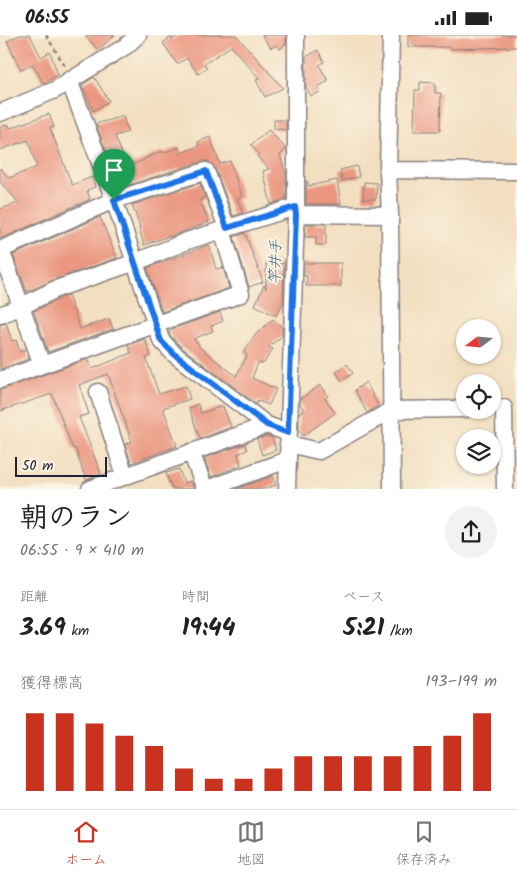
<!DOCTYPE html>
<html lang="ja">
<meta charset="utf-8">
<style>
:root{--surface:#fff;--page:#f2f2f2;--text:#222;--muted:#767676;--line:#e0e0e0;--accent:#c8321e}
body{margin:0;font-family:Kalam,"Klee One",sans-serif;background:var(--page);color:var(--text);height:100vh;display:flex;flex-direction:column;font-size:19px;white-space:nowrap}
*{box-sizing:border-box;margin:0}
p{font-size:16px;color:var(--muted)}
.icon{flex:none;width:28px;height:28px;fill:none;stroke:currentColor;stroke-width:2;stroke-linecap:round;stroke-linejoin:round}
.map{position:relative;height:454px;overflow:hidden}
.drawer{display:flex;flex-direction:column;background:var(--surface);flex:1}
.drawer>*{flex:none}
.needle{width:32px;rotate:254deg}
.fabs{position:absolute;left:456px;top:284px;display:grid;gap:10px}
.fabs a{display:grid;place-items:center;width:45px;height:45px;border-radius:50%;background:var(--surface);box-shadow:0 1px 4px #0004;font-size:25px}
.scale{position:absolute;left:15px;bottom:12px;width:92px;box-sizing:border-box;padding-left:5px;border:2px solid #22223b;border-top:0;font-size:14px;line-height:18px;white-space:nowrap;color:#22223b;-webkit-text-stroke:4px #fcf5e5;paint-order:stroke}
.pin{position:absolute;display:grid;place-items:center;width:42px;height:42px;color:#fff;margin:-51px -21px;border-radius:50% 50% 50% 0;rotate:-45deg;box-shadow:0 0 5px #0007}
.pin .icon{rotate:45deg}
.round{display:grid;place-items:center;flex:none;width:52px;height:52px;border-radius:26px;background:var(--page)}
.head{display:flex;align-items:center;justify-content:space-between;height:85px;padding:0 20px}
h1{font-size:28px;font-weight:800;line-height:38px}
.figures{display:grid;grid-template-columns:repeat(3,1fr);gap:8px;height:85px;padding:5px 20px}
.figures div{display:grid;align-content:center}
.figures b{font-size:25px;font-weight:800}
.figures small{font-size:14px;font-weight:400}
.figures p{font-size:14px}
.chart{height:140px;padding:10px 20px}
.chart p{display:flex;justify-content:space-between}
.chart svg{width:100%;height:90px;margin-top:5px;stroke:var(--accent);stroke-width:6}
.status{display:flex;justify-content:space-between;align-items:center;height:35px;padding:0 25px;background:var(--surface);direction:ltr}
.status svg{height:14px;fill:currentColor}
.dock{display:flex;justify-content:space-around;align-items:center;height:70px;border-top:1px solid var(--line);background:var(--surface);font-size:14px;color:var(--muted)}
.dock a{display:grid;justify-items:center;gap:2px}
.dock .on{color:var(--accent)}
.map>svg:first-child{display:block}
</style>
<div class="status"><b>06:55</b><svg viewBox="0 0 49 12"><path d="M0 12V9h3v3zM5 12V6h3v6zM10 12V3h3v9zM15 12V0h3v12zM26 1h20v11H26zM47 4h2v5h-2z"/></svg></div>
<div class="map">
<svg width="517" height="454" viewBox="0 0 517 454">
<rect width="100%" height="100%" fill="#fcf5e5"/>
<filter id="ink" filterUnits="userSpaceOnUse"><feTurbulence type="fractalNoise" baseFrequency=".02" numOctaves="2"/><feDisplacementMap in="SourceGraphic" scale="10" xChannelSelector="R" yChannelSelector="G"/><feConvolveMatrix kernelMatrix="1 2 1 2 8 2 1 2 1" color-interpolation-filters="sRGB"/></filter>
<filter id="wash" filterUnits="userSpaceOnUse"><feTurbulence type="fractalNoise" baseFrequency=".0096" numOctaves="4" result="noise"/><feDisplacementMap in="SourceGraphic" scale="20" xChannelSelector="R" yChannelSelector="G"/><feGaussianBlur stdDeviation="1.12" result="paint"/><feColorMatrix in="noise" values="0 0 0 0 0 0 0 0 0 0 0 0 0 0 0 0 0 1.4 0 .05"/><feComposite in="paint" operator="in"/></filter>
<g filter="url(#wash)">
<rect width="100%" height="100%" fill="#f2dfc0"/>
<g id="blocks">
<path fill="#ea9680" d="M19 0H30L41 22 50 17 58 40 43 48 33 29 21 35 7 6Z
M85 0H115L98 15Z
M179 0H236L283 53 265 62 256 45 259 43 231 11 204 29 207 33 198 39 187 23 177 29 163 8 171 2 172 5Z
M262 0H286V8L280 14 277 10 271 13Z
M408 0H517V12L449 14V12H408Z
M318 15 324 27 319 30 328 46 318 52 320 57 311 61 306 52V22Z
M94 42 109 66 93 76 82 50Z
M420 47 435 48V58H441L440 96H414L415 55H420Z
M49 79 54 92 50 93 72 150 92 142 95 152 87 155 90 164 0 204V174L19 168 0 147V133L9 143 37 132 28 105 0 115V92L8 89 10 93Z
M123 81 128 97 115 101 123 121 110 126 96 89Z
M274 85H286V95L274 94Z
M269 95 286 114 280 120 286 139V164L271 169 263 136 269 134 257 121 259 119 251 110Z
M210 102 220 129 230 126 242 162 237 164 243 178 233 181 215 133 208 126H203L126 151 120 134 144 125V124L162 116 163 118 179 112 181 118 199 111 198 107Z
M357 131 359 142 342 146 340 135Z
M337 145 341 169H306V146L308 147V151Z
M364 147 377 148 376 164H363Z
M200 148 205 163 200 165 209 187 169 202V201L144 210 139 193 140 192 132 170Z
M100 182 117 223 53 245 27 257 13 220Z
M306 189H326V210H316V202H305Z
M245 198 263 247 249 252 234 202Z
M209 210 216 234 223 232 229 253 162 277 147 233Z
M266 228H284L283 268 276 281 255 270 264 250 266 254Z
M304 228H341V251H306L307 241H304Z
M68 260 80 294 109 284 113 294 48 317 34 276Z
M220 277 223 286 211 291 213 296 193 304 199 309 198 311 236 341 247 321 244 317 255 300 273 284 282 292V301L268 312 273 314 264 328H258L252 343 276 354 269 370 258 366 256 369 181 312 170 300 169 295Z
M6 288 12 306 16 305 20 317 26 314 29 324 0 334V290Z
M145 304 151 321 146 323 159 359 186 351 190 364 163 373 177 411 131 428 125 409 132 407 108 339 79 350 89 379 79 382 101 439 86 445 75 413 73 414 52 359 0 376V355L88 324 92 334 131 318 128 310Z
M347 329 353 338 342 346 336 337Z
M366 347 378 371 367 378 355 355Z
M321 350 328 361 325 363 335 378 303 401 299 394V378L304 375 300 369V364Z
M198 369 201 378 223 371 231 392 200 404 189 373Z
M267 401 272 403 276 415 262 420 257 404Z
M245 409 247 415 238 419 241 430 211 442 204 423Z
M179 434 184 448 191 446 194 454H172L166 438Z
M273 441 276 450 264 454H236Z"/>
</g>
</g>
<g filter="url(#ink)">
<use href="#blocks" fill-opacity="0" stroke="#8a807e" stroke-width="1"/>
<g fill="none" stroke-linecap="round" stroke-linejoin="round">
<defs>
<path id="minor" d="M69 45 114 165 161 305 174 319 267 390 288 398
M0 78 55 55 126 11 138 0
M388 135 517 136
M296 179 390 180 388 135 391 0
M390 180 392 454
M0 215 114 165 206 136 227 193
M1 215 42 330
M0 280 20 272 56 254 136 227 187 206 295 172
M0 345 241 259 222 195
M98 357 125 441
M504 373 505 454
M288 409 319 416 392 375 465 374
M191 417 205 454
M90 454 267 390
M207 454 287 425
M287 454 296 179V0"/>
</defs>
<use href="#minor" stroke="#8a807e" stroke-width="19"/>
<path stroke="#8a807e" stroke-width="2.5" stroke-dasharray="4 4" stroke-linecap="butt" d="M46 0 66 33"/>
<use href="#minor" stroke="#fff" stroke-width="16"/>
</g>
</g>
<g fill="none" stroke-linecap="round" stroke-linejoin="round" filter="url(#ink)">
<defs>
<path id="route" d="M206 136 227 193 295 172 296 179 288 398 267 390 174 319 161 306 114 165Z"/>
</defs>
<use href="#route" stroke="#fff" stroke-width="10"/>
<use href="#route" stroke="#1a73e8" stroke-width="6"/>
</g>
<g text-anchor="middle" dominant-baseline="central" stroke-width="4" stroke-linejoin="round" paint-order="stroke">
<g font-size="15" font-style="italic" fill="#365973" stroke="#fcf5e5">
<text transform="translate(276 227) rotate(-88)">竿井手</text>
</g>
</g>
</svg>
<div class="fabs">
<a><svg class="needle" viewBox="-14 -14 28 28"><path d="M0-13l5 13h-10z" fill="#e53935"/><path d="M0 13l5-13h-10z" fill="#767676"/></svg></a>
<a><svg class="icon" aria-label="locate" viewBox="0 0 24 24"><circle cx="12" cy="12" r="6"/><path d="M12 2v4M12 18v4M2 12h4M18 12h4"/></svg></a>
<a><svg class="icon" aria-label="layers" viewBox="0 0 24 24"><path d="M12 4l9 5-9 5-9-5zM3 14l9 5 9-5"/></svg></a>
</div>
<div class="scale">50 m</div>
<div class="pin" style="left:114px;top:165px;background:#1e9e55"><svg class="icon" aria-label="arrive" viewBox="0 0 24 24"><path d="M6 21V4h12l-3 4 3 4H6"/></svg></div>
</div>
<section class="drawer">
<div class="head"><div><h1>朝のラン</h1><p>06:55 · 9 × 410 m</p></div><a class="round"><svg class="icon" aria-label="share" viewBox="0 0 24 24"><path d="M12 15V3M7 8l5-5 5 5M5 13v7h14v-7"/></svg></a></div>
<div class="figures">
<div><p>距離</p><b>3.69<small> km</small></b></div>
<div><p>時間</p><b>19:44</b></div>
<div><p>ペース</p><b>5:21<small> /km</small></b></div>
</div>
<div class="chart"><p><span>獲得標高</span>193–199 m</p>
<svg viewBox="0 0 160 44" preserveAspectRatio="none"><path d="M5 44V6M15 44V6M25 44V11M35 44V17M45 44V22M55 44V33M65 44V38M75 44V38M85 44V33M95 44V27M105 44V27M115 44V27M125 44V27M135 44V22M145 44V17M155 44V6"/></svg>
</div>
</section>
<nav class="dock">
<a class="on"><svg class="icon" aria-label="home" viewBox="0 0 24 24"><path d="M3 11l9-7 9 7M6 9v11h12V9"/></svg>ホーム</a>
<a><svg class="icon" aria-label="map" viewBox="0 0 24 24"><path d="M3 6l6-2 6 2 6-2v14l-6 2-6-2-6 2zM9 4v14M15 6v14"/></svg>地図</a>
<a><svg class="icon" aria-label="saved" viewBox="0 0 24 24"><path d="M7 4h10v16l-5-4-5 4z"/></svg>保存済み</a>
</nav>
